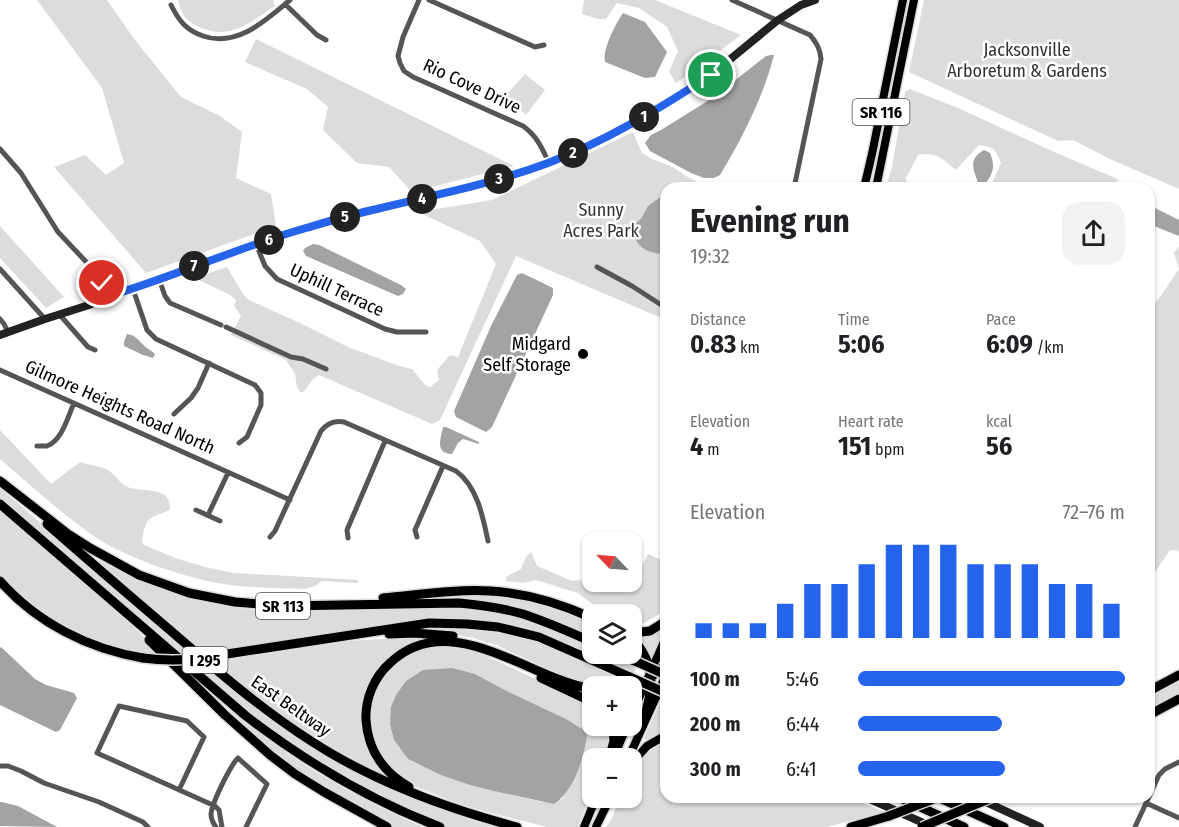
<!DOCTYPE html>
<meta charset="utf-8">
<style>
:root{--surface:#fff;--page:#f2f2f2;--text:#202124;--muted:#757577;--accent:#2563eb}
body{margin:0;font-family:"Fira Sans Condensed",sans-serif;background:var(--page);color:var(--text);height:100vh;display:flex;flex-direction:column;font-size:22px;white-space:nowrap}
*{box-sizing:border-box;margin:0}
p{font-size:20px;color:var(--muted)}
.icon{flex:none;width:33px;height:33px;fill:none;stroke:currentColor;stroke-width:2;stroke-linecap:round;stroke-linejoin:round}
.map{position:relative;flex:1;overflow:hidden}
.details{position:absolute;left:660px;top:182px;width:495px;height:621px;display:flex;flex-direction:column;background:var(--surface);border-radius:18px;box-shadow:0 2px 4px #0004}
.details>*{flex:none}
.needle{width:39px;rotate:295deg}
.buttons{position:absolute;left:582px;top:532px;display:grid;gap:12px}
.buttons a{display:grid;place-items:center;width:60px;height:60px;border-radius:12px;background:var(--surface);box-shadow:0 2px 4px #0004;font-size:30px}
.pin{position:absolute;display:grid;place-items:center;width:51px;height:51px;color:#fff;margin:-26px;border:3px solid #fff;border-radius:50%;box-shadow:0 2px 6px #0007}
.km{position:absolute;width:30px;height:30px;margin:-15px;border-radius:50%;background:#222;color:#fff;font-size:16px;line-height:30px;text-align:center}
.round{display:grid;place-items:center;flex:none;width:63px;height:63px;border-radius:18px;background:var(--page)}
.overview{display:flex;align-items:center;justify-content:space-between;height:102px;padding:0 30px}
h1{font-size:33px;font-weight:700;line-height:45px}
.figures{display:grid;grid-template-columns:repeat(3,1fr);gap:9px;height:102px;padding:6px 30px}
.figures div{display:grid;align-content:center}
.figures b{font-size:26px;font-weight:700}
.figures small{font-size:16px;font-weight:400}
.figures p{font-size:16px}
.chart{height:168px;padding:12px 30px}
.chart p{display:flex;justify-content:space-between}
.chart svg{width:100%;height:108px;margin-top:6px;stroke:var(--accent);stroke-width:6}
ul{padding:0 30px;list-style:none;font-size:20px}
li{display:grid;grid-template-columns:96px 72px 1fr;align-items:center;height:45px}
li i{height:15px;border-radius:8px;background:var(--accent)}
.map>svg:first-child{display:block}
</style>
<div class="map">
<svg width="1179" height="827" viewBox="0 0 1179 827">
<rect width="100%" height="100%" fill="#fff"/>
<path fill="#dcdcdc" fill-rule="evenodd" d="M37 0H107L135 40 181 97 220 116 242 132 236 178 271 194 276 226 146 273 54 167 85 155 106 175 124 163 102 88Z
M178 0H273L275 6C249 23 229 42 197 26 184 19 181 13 178 0Z
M584 0H655L741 35 676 83 669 72 678 51 667 27 639 8 617 3 606 19H598L582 14Z
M924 0H1179V189L1110 159 1073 140 1058 141 909 72Z
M256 39 514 166 412 192 389 167 357 163 323 130 328 107 307 89 245 62Z
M525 74 545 90 526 115 505 96Z
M910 89 958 108 1052 151 1120 180 1105 187H989L992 183 1001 163C996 150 994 147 979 145L956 170C944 160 936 151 918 155L906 178 907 187H886L892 167 905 92Z
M633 132 642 153 654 160 673 167 686 176 707 187 666 188V320L516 256 440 420 432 424 319 375C308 381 310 387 301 393L297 387 295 374 286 360 231 335 241 316 234 306 236 300 230 295 195 278 227 267 243 294 249 300 300 323 348 347 399 366 412 369 425 385 430 387 439 380 437 370 450 355 458 357 496 264 480 241 418 212 492 200Z
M0 226 64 297 46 308 0 258Z
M1179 246V552L1175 550H1170L1155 572 1149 574V309L1160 297 1179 269 1174 253Z
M0 430 51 484 80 462C88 465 100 466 108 470 115 475 121 485 130 488 145 492 172 486 170 510 147 519 146 517 142 542L144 545 178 559 209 568 234 573 359 580 357 583 322 581 315 586 305 589C276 588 246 588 217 583 181 576 127 558 97 538 62 515 32 486 0 459Z
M0 488 194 654 179 655 0 500Z
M0 509 118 611 160 654C97 650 42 624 0 576Z
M531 552 537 566 572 581 592 579V582H632V576H637L648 554 666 562V603L661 613 639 626 632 623V615H609L604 613 578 593 536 580 523 583 506 581V577L521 569 526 557Z
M99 560C144 585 195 603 245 609 276 612 306 611 337 610 372 609 406 608 441 607 469 608 497 610 524 619 547 626 570 637 592 647V654H608L637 667 634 673C599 658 564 639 527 629 496 621 466 619 435 620L204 653 98 562Z
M481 594 523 599 547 604 592 622V636C540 614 500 598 442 598V596Z
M666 627 652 658 638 638 650 635Z
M443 630C465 630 487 630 508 634 551 642 592 666 632 684L618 687H593L577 682 496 645 473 638 443 632Z
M413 637H427L429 639 409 646 391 657 365 700 378 766 386 776C341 754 298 728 258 698 243 686 229 674 215 662L349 641Z
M433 644 465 648 484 655 592 705V726H609V746L604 759H592V789L578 827H547L491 813 460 804 409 784 381 760 369 727 372 696 386 671 404 655ZM475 674 505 690 566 719 581 764 570 786 562 799 542 802 470 785 413 762 408 759 394 740Z
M203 663 233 690 268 716 386 786 427 804 470 820 496 827H448L414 814 324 768 248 712 192 665Z
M1179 679V695L1149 710V695Z
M660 703 666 713V732L647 742 644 738Z
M230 710C290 759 352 797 423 827H391L299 774 227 714Z
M666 739V796L849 797 884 812 827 827H606L611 820 620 798H632C632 790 630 780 632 773 635 757 653 744 666 739Z"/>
<path fill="#a3a3a3" d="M623 13 645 22 667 52 655 77 645 78 605 62C602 50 616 23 623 13Z
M771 55H774C764 95 742 139 720 175L714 178H704L691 173 650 151 645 143 651 135 661 130 714 97 766 56Z
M984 150 990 153C996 167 993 176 982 187H979C976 172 965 161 984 150Z
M666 193V243L663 249 659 254C642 250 639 247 632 232L636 223 641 219 648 206Z
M1149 205 1179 220V236L1149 224Z
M313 244 319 245 401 285 406 289 403 294 398 296 306 256 303 251 305 248Z
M522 273 553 288V295L492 427 486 432 456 417 454 411 491 326 517 275Z
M127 334C137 335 139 342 147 348 150 350 153 352 155 354L153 358 143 355 124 346V342Z
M443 427H446L479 442V444L463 439 458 443 452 454C434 453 441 438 443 427Z
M1 647 35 679 46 685 74 693 77 698 60 730 56 732 0 705V648Z
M452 668 475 674 505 690 566 719 582 729 587 736C583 759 575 790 554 804L494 791 470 785 441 775 408 759 394 740 390 724 391 707 396 695 406 681 423 670Z
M0 802H2L18 806 57 827 0 826Z"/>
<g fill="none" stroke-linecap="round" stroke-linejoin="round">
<defs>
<path id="primary" d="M864 188 872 154 903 0
M876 188 914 0
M660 689 666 704
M632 714 666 637
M613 759 627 726
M628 759 666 675
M632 763 647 746 666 735
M584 827 596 798
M596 827 610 798"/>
<path id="highway" d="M0 481 68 534 90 548 139 575 189 593 235 602 283 606 459 603C481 605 502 608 523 614 547 622 570 632 592 642
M0 504 246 716C306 762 369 800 440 827
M47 524C88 560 130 596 171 631 216 670 261 709 311 741 374 782 445 808 517 827
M0 581C37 623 89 649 143 658
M383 598C419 595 454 589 490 591 526 593 560 603 592 618
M632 633 650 631 666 621
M389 634 414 633 453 636
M632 638C660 668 651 692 642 727
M149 640 225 715 270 755 295 774 324 792 387 827
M227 654 429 623 467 624 498 627 539 637 630 677
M618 654 637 662
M541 678 592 702
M630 687 646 681 666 665
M1149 691 1179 675
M1149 715 1179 699
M609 759 614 741 613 726
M409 787C383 772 368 750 366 720 365 699 374 677 390 663 450 606 529 679 592 689
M896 796 964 827
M935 796 1004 827
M851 827 889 816"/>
</defs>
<use href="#primary" stroke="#dbdbdb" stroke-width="11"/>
<use href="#highway" stroke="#dbdbdb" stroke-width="12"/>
<path stroke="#555" stroke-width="5" d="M419 0 403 37 398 56 400 63 404 71 413 77 429 84 523 126C537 136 542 148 549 163
M429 0 535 47 544 45
M732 0 810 35C817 43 820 49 821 59L794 188
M285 4 317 35 326 40
M171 5C179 21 186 30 203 36 237 48 266 20 290 0
M0 149 21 173 58 232 91 267 109 296
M256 244 265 266 277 279 385 329 397 332H426
M597 267 632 286 666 308
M0 269 45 319
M159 279 165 296 170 303 221 325
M133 289 147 330 156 339 255 385 261 393V405L247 437 239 443
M59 314 88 347 95 350
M0 319 4 324 8 332
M226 327 291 357 303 359 326 369
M0 370 290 500
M174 414 191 398 198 388 209 363
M37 446C39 446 45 446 47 446 62 441 68 416 74 403
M196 510 220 521
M208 515 228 473
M270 537 275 531 321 431C327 423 334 420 344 422L456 471C477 486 483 517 488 541
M417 537 415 530 443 466
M348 538 347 530 385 441
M0 766H8L21 771 44 783 99 802 143 822 148 827
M179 790 204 737 187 721 119 706 97 753 215 806 219 810 222 827
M1146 803 1179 818
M216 827C213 823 211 820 211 814 212 803 230 766 238 758L267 784 246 827
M1135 827 1159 775 1165 769 1179 762"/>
<path stroke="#222" stroke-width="8" d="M0 335 45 319 89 305 109 296 150 283 256 244 304 228 375 209 482 184 549 163 583 149 645 117 711 75 778 20 801 5 815 0
M863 796 930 826
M973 796 1040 827"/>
<use href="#primary" stroke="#000" stroke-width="8"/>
<use href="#highway" stroke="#000" stroke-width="9"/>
<defs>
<path id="highway-bridge" d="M143 658C172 662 199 660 227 654
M637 662 666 675
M630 677 666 693
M889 816 941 796
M922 827 993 797"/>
</defs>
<use href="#highway-bridge" stroke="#dbdbdb" stroke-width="12" stroke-linecap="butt"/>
<use href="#highway-bridge" stroke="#000" stroke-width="9"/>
</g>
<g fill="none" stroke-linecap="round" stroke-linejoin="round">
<defs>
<path id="route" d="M102 283 109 296C176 276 239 247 306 228 330 221 353 214 377 209 434 195 492 184 548 163 606 141 659 109 711 75"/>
</defs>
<use href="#route" stroke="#fff" stroke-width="12"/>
<use href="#route" stroke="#2563eb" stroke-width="8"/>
</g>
<circle fill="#000" stroke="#fff" stroke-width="2" cx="583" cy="354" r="6"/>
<g text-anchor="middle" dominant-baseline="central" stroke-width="5" stroke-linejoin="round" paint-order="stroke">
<g fill="#fff" stroke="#4c4c4c" stroke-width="1.5">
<rect x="852.5" y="99" width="57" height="26" rx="4.5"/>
<rect x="256" y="593" width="54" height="26" rx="4.5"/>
<rect x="182.5" y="647" width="45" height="26" rx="4.5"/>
</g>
<g font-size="16" font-weight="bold" fill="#000">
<text x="881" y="112">SR 116</text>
<text x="283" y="606">SR 113</text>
<text x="205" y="660">I 295</text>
</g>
<g font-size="18" fill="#333" stroke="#fff">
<text x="1027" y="50">Jacksonville<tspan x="1027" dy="21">Arboretum &amp; Gardens</tspan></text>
<text x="601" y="210">Sunny<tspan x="601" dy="21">Acres Park</tspan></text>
</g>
<g font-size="18" fill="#000" stroke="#fff">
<text transform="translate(472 86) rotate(25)">Rio Cove Drive</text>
<text transform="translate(337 290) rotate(25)">Uphill Terrace</text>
<text transform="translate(120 407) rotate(24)">Gilmore Heights Road North</text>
<text transform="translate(291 706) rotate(35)">East Beltway</text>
</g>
<g font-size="18" fill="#000" stroke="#fff" text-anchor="end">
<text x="571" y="344">Midgard<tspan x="571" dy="21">Self Storage</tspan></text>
</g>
</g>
</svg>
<div class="buttons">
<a><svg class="needle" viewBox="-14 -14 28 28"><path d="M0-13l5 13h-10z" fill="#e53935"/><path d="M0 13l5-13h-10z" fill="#757577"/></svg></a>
<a><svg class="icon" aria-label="layers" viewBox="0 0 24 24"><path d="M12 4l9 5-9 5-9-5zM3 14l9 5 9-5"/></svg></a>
<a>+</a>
<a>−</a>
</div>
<div class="pin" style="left:711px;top:75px;background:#1e9e55"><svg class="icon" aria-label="arrive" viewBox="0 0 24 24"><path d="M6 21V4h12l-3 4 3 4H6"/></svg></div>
<div class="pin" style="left:102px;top:283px;background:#d93025"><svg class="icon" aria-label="check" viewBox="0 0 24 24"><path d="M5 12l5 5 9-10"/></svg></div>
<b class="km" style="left:644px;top:117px">1</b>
<b class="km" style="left:573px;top:153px">2</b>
<b class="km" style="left:499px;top:179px">3</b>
<b class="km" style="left:422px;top:199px">4</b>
<b class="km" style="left:345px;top:217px">5</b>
<b class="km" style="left:269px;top:240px">6</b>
<b class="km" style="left:194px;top:266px">7</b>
<section class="details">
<div class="overview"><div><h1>Evening run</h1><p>19:32</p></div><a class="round"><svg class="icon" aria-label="share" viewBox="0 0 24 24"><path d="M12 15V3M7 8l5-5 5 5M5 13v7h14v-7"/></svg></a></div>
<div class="figures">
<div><p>Distance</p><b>0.83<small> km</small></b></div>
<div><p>Time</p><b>5:06</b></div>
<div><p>Pace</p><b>6:09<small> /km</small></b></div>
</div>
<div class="figures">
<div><p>Elevation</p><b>4<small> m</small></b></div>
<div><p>Heart rate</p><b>151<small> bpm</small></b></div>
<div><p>kcal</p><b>56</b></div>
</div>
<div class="chart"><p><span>Elevation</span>72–76 m</p>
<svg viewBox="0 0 160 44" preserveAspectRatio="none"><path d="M5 44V38M15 44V38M25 44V38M35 44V30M45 44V22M55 44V22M65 44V14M75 44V6M85 44V6M95 44V6M105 44V14M115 44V14M125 44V14M135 44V22M145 44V22M155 44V30"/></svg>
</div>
<ul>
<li><b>100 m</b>5:46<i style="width:100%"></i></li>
<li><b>200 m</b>6:44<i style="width:54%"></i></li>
<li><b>300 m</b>6:41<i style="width:55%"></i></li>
</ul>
</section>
</div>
